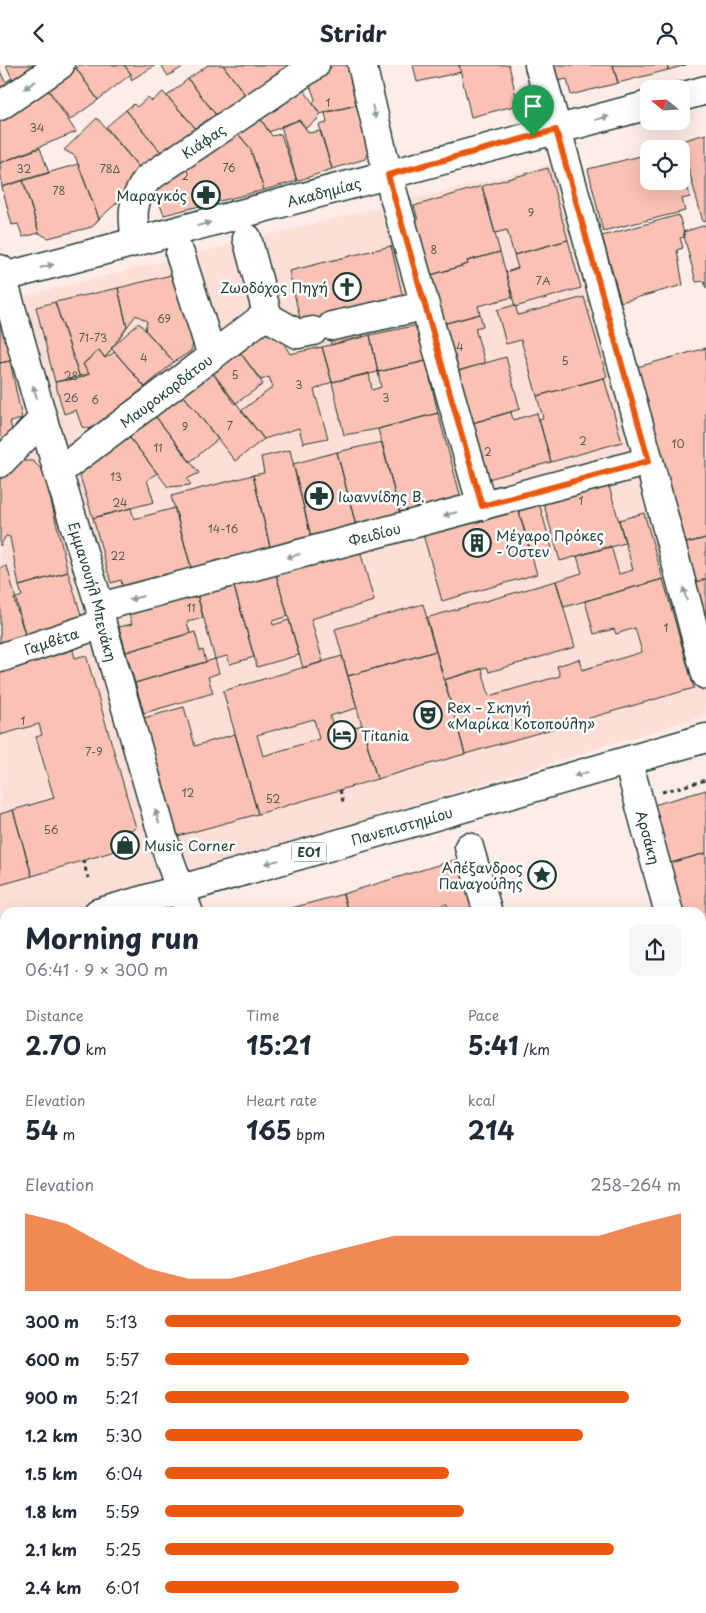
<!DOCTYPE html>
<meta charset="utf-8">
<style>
:root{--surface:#fff;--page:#f6f6f7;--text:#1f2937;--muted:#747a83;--accent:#ea580c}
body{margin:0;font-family:"Playpen Sans",sans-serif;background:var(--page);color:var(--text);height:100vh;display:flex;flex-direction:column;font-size:19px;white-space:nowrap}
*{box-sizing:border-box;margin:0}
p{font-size:16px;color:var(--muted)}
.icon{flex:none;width:28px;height:28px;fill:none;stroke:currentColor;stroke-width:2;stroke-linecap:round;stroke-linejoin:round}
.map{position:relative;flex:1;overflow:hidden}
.details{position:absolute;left:0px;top:842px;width:706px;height:706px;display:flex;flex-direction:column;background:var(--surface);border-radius:15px 15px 0 0;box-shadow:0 5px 20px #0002}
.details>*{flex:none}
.needle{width:32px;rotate:288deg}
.controls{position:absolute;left:640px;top:15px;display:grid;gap:10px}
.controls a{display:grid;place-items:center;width:50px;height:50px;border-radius:10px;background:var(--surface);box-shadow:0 5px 20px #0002;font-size:25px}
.pin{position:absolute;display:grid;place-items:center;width:42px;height:42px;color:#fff;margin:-51px -21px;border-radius:50% 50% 50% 0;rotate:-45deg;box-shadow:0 0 5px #0007}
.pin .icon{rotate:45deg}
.round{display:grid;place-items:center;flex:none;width:52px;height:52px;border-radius:10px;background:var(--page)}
.headline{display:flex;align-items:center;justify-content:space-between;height:85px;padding:0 25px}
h1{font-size:28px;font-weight:700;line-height:38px}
.figures{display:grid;grid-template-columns:repeat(3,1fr);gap:8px;height:85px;padding:5px 25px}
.figures div{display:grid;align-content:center}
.figures b{font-size:25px;font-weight:700}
.figures small{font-size:14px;font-weight:400}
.figures p{font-size:14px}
.chart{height:140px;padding:10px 25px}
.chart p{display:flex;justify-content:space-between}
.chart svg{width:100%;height:90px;margin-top:5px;fill:var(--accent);opacity:.7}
ul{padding:0 25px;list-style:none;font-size:16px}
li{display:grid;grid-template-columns:80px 60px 1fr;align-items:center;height:38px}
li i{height:12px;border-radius:6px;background:var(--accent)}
header{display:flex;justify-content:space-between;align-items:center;height:65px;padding:0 25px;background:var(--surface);font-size:22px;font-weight:700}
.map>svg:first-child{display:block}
</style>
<header><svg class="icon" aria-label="back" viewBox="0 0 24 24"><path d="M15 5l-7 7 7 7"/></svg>Stridr<svg class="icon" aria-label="person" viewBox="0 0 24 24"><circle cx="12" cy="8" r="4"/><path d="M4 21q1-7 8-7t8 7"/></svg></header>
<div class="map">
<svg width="706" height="1548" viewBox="0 0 706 1548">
<rect width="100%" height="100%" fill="#feece8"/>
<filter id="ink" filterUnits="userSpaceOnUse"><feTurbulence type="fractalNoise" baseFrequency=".02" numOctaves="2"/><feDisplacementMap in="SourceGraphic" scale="10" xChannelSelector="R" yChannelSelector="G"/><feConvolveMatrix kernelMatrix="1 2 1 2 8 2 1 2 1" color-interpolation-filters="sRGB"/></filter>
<g filter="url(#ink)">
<path fill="#fddfd8" d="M557 98 706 632V650L68 847 5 848V866L0 867V237Z
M5 1319V1544H377L374 1548H0V1320Z"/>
<path fill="#b1d590" stroke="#688962" d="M417 1544H607L604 1548H415Z"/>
<path fill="#fbc1b4" stroke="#1f3d34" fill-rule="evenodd" d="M6 0H54L17 24Z
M80 0H124L131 9 98 35 76 3Z
M124 0H156L131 15V9Z
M161 0H186L168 11Z
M208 0H223L249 35 220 55 188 14Z
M223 0H303L249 35Z
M334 0H348L357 40 320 49 313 39 315 34 309 18Z
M413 0H459L461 7 417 17Z
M459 0H509L518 40 471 52Z
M554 0H613L618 18 571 30 567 14 558 16Z
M613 0H667L668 5 618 18Z
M667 0H686L668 5Z
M76 3 98 35 70 55 47 23Z
M0 6 5 17 12 13 17 24 0 35Z
M188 14 220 55 200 68 167 31Z
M302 22 320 49 317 55 306 63 299 55 269 67 256 47Z
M47 23 76 67 0 98V57Z
M163 27 200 68 165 92 126 45 134 39 137 42 148 32 152 36Z
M357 40 368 86 365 94 332 104 319 60 327 58 325 47Z
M126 45 165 92 143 107 106 62Z
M256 47 272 71 281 69 297 116 264 125 250 83 233 63Z
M97 53 143 107 118 137 99 154 75 91 64 85Z
M299 55 309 68 320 66 332 104 297 116 281 61Z
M233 63 250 83 264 125 164 150 151 119Z
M706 69V156L703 157 681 76Z
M40 83 49 108 2 122 0 98Z
M649 89V116H681V96L690 132 682 134 685 146 603 166 588 104Z
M78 99 99 154 92 162 48 173 39 168 23 115Z
M548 103 568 175 514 190 507 165 495 168 482 121Z
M23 115 39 168 23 172 18 159 12 160 2 122Z
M482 121 500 187 467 196 468 199 421 213 406 158 418 155 414 141Z
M679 150 685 172 680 173 683 183 677 185 683 220 621 237 602 171Z
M706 160V223L704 216 696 217 683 167Z
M568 175 581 223 515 242 506 207 518 203 514 190Z
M391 181 404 237 302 262 289 206Z
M500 187 513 232 478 241 480 249 435 261 421 213 468 199 467 196Z
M171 210 193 278 191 286 174 297 145 265 147 256 136 250 127 262 118 223Z
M118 223 127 262 105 293 99 285 83 299 89 309 80 313 55 237Z
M584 232 607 312 537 331 521 275 506 279 497 245 515 240 518 250Z
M55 237 80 313 55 317 36 242Z
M480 249 483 261 475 263 485 298 448 309 435 261Z
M0 253 19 294 0 298Z
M139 258 174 297 145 322 111 283Z
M264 259 268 270 275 264 290 289 322 282 332 317 314 325 328 373 303 378 299 363 264 374 241 346 273 322 269 312 261 315 236 282Z
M359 259 363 272 331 280 329 267Z
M418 260 426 296 378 307 370 270Z
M370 270 378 307 332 317 322 282Z
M236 282 263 319 235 339 209 303Z
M706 283V473L686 478 637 302Z
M99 285 105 293 115 287 145 322 92 364 82 362 76 345 64 349 55 317 89 309 83 299Z
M506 292 520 344 462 361 448 309Z
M10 296 22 354 10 357 14 372 0 388V298Z
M426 296 438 348 378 364 344 370 332 317 369 308 372 325 381 322 378 307Z
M209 303 264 374 235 396 180 326Z
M604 313 622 377 551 397 539 354 543 353 537 331Z
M180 326 218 374 190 397 153 348Z
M511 347 513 355 537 348 551 397 488 414 462 361Z
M153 348 199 408 187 414 191 420 168 422 126 368Z
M438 348 461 433 400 449 378 364Z
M126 368 157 408 147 415 154 437 93 453 78 405Z
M382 377 400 449 356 461 337 387Z
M290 385 311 472 270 482 253 410 264 408 261 392Z
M337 387 356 461 311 472 293 399Z
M23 396H33L44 407 68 507 19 521 10 472 6 471 0 481V415L14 400Z
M253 410 270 482 192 506 171 431Z
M607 414 625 478 560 496 542 433Z
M536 427 552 484 531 490 515 433Z
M517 439 537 509 442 536 422 466Z
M131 443 134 454 175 443 192 506 123 525 121 515 111 518 93 453Z
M644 448 663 514 564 542 556 516 582 508 577 491 611 481 619 509 633 505 619 455Z
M706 473V514L696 517 686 478Z
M359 482 374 536 311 554 323 597 303 603 275 506Z
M7 501 26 573 0 582V503Z
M275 506 288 551 272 556 273 560 289 555 299 590 257 602 233 518Z
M68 507 83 556 26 573 14 534 22 531 19 521Z
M663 514 694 623 465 689 454 649 465 646 463 640 452 643 444 615 482 604 489 631 560 611 557 601 579 594 582 605 642 587 635 563 616 569 614 564 594 569 585 536Z
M706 514V552L696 517Z
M556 516 575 582 489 607 487 602 444 615 426 553Z
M233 518 254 592 230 599 227 591 215 594 197 529Z
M197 529 203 553 187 557 190 568 126 587 119 562 132 559 129 549Z
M423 539 436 586 348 611 335 564Z
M195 567 200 586 203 585 206 597 135 618 126 587Z
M73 585 75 593 86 590 136 763 124 767 128 782 32 811 13 745 54 733 36 672 42 670 39 659 0 670V607Z
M436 586 465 689 377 714 348 611Z
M342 591 357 643 330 651 335 668 362 660 377 714 258 749 223 626ZM314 654 319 674 263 691 257 670Z
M215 594 219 608 208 612 213 628 144 648 135 618Z
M184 642 195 681 235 669 258 749 178 771 144 653Z
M706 725V788L667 799 650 741Z
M13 745 32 811 0 820V749Z
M706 788V943L701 925V848H680L667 799Z
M464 792 480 848H450L447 839 429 844 430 848H348L343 829Z
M544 806 547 812 541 814 539 808Z
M343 829 348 848H276L277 847Z
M5 928V966L0 942V929Z
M0 942 5 966V983L0 980Z
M0 980 5 983V1080L0 1089Z
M701 999 706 1017V1061L701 1062Z
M5 1080V1131L0 1128V1089Z
M706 1147V1532L701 1529V1155Z
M0 1201 5 1204V1256L0 1258Z
M5 1325V1369L0 1371V1327Z
M0 1371 5 1374V1414L0 1409V1402L3 1399 0 1396Z
M0 1409 5 1414V1434L0 1443Z
M5 1473V1505L0 1502V1482Z
M0 1502 5 1505V1544H22L19 1548H0Z
M22 1544H77L85 1548H19Z
M77 1544H166L164 1548H85Z
M211 1544H288L296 1548H209Z
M342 1544H364L362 1548H350Z"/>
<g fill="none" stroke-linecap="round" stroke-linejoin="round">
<defs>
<g id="minor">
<path d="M362 0 388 110 482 441"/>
<path d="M539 0 649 396 706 610"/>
<path d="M0 41 60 0"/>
<path d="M247 173 268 252"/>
<path id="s1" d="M136 177C132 149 131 138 147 114L315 0"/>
<path id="s2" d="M0 204 58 407 100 542 102 559 169 793 189 848"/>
<path d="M332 261 410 244"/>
<path d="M212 291 258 256 268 252 298 269 313 266"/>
<path d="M0 398 43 354"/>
<path id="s3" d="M58 407 212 291 180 189"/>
<path id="s4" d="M100 542 649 396"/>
<path id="s5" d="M0 593 102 559"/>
<path id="s6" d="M628 696 669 848"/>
<path d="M469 782 488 848"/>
<path d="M701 962 706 979"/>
<path d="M701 1132 706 1125"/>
<path d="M314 1544 322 1548"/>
<path d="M687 1544 695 1548"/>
<path d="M188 1548 190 1544"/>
<path d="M409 1548 412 1544"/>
</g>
<g id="major">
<path d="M681 32 706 25"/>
<path id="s7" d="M0 213 649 40"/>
<path id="s8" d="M98 848 706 673"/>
<path d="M0 874 5 872"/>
<path d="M701 1099 706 1097"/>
<path d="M0 1149 5 1152"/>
<path d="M0 1180 5 1183"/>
<path d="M0 1296 5 1295"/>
</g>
</defs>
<use href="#minor" stroke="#1f3d34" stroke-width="31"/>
<use href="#major" stroke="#1f3d34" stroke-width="31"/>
<path stroke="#1f3d34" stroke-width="3" stroke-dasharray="4 4" stroke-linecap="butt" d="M340 725 344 740
M662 727 706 715
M83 795 88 813"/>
<use href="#minor" stroke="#fff" stroke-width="28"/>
<use href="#major" stroke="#fff" stroke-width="28"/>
</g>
<defs><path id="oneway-solid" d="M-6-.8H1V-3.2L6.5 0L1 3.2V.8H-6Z" transform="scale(1.25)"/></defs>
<g fill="#8f9e9a">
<use href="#oneway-solid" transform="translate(30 20) rotate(146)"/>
<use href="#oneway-solid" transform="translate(374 47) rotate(76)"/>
<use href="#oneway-solid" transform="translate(602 53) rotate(-15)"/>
<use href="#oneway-solid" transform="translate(204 159) rotate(-15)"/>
<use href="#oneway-solid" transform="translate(47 201) rotate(-15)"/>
<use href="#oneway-solid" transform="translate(35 327) rotate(-106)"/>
<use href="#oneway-solid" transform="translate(450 449) rotate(165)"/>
<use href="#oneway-solid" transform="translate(293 491) rotate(165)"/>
<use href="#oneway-solid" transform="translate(685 529) rotate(-105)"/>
<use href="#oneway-solid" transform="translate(136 533) rotate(165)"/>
<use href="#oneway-solid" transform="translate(581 709) rotate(164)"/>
<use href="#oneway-solid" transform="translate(157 751) rotate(-106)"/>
<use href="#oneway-solid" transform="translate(272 797) rotate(164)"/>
</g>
</g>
<g fill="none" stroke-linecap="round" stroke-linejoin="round" filter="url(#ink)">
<defs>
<path id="route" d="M556 65 649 396 482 441 388 110Z"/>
</defs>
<use href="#route" stroke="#fff" stroke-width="10"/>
<use href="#route" stroke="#ea580c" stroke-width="6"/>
</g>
<defs>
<symbol id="pharmacy-ring" viewBox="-11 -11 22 22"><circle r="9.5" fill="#fff" stroke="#1f3d34" stroke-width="1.5"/><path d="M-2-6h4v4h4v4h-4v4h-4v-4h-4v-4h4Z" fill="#1f3d34"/></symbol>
<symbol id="church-ring" viewBox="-11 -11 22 22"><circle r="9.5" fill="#fff" stroke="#1f3d34" stroke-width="1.5"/><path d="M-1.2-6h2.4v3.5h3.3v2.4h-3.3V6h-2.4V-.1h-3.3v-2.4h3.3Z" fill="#1f3d34"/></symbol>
<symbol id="building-ring" viewBox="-11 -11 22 22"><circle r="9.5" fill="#fff" stroke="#1f3d34" stroke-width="1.5"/><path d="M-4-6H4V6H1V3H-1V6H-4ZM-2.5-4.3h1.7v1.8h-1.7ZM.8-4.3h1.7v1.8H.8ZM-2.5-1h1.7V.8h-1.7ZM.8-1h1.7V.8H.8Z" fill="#1f3d34"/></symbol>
<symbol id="theatre-ring" viewBox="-11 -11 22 22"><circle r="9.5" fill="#fff" stroke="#1f3d34" stroke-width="1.5"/><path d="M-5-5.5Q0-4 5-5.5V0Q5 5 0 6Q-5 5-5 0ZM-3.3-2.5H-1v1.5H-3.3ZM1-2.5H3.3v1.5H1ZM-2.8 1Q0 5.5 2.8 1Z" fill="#1f3d34"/></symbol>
<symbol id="hotel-ring" viewBox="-11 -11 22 22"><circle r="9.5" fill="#fff" stroke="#1f3d34" stroke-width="1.5"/><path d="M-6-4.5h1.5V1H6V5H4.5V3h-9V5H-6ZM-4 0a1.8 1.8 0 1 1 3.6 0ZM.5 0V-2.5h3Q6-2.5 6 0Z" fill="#1f3d34"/></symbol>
<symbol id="shop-ring" viewBox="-11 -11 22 22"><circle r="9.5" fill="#fff" stroke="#1f3d34" stroke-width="1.5"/><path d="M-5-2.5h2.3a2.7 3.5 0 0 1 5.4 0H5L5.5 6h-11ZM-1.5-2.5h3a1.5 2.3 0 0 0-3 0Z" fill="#1f3d34"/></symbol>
<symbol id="sight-ring" viewBox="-11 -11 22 22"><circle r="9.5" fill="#fff" stroke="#1f3d34" stroke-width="1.5"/><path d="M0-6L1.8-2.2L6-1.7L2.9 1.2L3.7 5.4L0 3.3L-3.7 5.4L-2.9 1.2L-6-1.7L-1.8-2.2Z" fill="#1f3d34"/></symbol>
</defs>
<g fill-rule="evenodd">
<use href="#pharmacy-ring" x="190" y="114" width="32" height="32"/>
<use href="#church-ring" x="331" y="206" width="32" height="32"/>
<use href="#pharmacy-ring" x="303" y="415" width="32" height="32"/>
<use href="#building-ring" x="461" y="462" width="32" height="32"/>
<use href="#theatre-ring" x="412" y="634" width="32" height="32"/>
<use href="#hotel-ring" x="326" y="654" width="32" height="32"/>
<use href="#shop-ring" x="109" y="764" width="32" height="32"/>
<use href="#sight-ring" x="526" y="794" width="32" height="32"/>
</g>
<g text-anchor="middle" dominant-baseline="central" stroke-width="5" stroke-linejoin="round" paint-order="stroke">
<g font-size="11" fill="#565e54">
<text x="328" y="37">1</text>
<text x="37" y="62">34</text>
<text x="229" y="102">76</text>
<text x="24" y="103">32</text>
<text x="110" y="103">78Δ</text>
<text x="185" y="110">2</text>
<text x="59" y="125">78</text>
<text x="531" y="147">9</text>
<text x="434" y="184">8</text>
<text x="543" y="215">7Α</text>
<text x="164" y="253">69</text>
<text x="93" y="272">71-73</text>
<text x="460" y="281">4</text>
<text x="144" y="292">4</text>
<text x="565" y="295">5</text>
<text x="235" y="309">5</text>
<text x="71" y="310">28</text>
<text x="299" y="319">3</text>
<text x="71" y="332">26</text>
<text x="386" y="332">3</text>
<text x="95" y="334">6</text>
<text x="230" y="360">7</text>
<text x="185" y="361">9</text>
<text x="583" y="375">2</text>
<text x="678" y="378">10</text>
<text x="158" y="382">11</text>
<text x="488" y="386">2</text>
<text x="116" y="411">13</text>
<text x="581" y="435">1</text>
<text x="120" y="437">24</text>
<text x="223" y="463">14-16</text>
<text x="118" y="490">22</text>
<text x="191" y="542">11</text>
<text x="666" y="562">1</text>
<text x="23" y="655">1</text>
<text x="94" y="686">7-9</text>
<text x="188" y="727">12</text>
<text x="273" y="733">52</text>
<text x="51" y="764">56</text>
</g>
<rect fill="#fff" stroke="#627771" stroke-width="1" x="291.5" y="777.5" width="35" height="19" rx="4"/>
<g font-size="12" font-weight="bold" fill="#1f3d34">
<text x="309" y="787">ΕΟ1</text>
</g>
<g font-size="14" fill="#1f3d34" stroke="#fff">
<text stroke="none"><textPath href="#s1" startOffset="134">Κιάφας</textPath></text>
<text stroke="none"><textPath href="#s7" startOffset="335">Ακαδημίας</textPath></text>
<text stroke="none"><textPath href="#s3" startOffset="135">Μαυροκορδάτου</textPath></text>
<text stroke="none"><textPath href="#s4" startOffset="284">Φειδίου</textPath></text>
<text stroke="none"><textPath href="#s2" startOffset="336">Εμμανουήλ Μπενάκη</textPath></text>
<text stroke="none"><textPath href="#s5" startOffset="54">Γαμβέτα</textPath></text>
<text stroke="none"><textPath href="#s8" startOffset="316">Πανεπιστημίου</textPath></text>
<text stroke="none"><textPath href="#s6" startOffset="79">Αρσάκη</textPath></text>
</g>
<g font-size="14" fill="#1f3d34" stroke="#fff" text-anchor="start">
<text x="187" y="130" text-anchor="end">Μαραγκός</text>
<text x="328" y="222" text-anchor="end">Ζωοδόχος Πηγή</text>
<text x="338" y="431">Ιωαννίδης Β.</text>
<text x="496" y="470">Μέγαρο Πρόκες<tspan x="496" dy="16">- Όστεν</tspan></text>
<text x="447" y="642">Rex – Σκηνή<tspan x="447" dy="16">«Μαρίκα Κοτοπούλη»</tspan></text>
<text x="361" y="670">Titania</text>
<text x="144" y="780">Music Corner</text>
<text x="523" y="802" text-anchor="end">Αλέξανδρος<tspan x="523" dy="16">Παναγούλης</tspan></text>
</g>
</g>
</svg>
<div class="controls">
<a><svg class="needle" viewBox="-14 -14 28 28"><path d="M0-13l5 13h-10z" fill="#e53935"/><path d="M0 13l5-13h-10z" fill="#747a83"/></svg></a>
<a><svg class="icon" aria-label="locate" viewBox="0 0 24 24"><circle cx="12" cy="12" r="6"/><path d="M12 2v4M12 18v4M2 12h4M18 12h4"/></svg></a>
</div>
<div class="pin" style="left:533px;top:71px;background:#1e9e55"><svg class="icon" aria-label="arrive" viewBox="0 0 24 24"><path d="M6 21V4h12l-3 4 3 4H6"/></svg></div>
<section class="details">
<div class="headline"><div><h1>Morning run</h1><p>06:41 · 9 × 300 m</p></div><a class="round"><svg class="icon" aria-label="share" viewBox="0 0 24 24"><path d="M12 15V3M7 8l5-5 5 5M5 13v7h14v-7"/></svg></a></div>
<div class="figures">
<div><p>Distance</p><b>2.70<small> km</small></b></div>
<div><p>Time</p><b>15:21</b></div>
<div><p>Pace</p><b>5:41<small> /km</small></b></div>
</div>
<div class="figures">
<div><p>Elevation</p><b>54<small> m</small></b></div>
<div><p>Heart rate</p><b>165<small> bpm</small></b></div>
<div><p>kcal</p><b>214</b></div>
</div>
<div class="chart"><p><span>Elevation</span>258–264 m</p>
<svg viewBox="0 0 160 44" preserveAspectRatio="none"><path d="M0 44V6L10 11L20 22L30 33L40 38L50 38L60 33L70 27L80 22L90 17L100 17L110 17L120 17L130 17L140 17L150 11L160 6V44z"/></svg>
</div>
<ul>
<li><b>300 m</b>5:13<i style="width:100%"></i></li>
<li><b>600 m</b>5:57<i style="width:59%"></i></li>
<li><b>900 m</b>5:21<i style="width:90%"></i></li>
<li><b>1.2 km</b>5:30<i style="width:81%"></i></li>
<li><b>1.5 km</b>6:04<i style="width:55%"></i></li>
<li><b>1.8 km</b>5:59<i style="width:58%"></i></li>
<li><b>2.1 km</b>5:25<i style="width:87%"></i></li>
<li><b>2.4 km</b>6:01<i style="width:57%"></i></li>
</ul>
</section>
</div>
